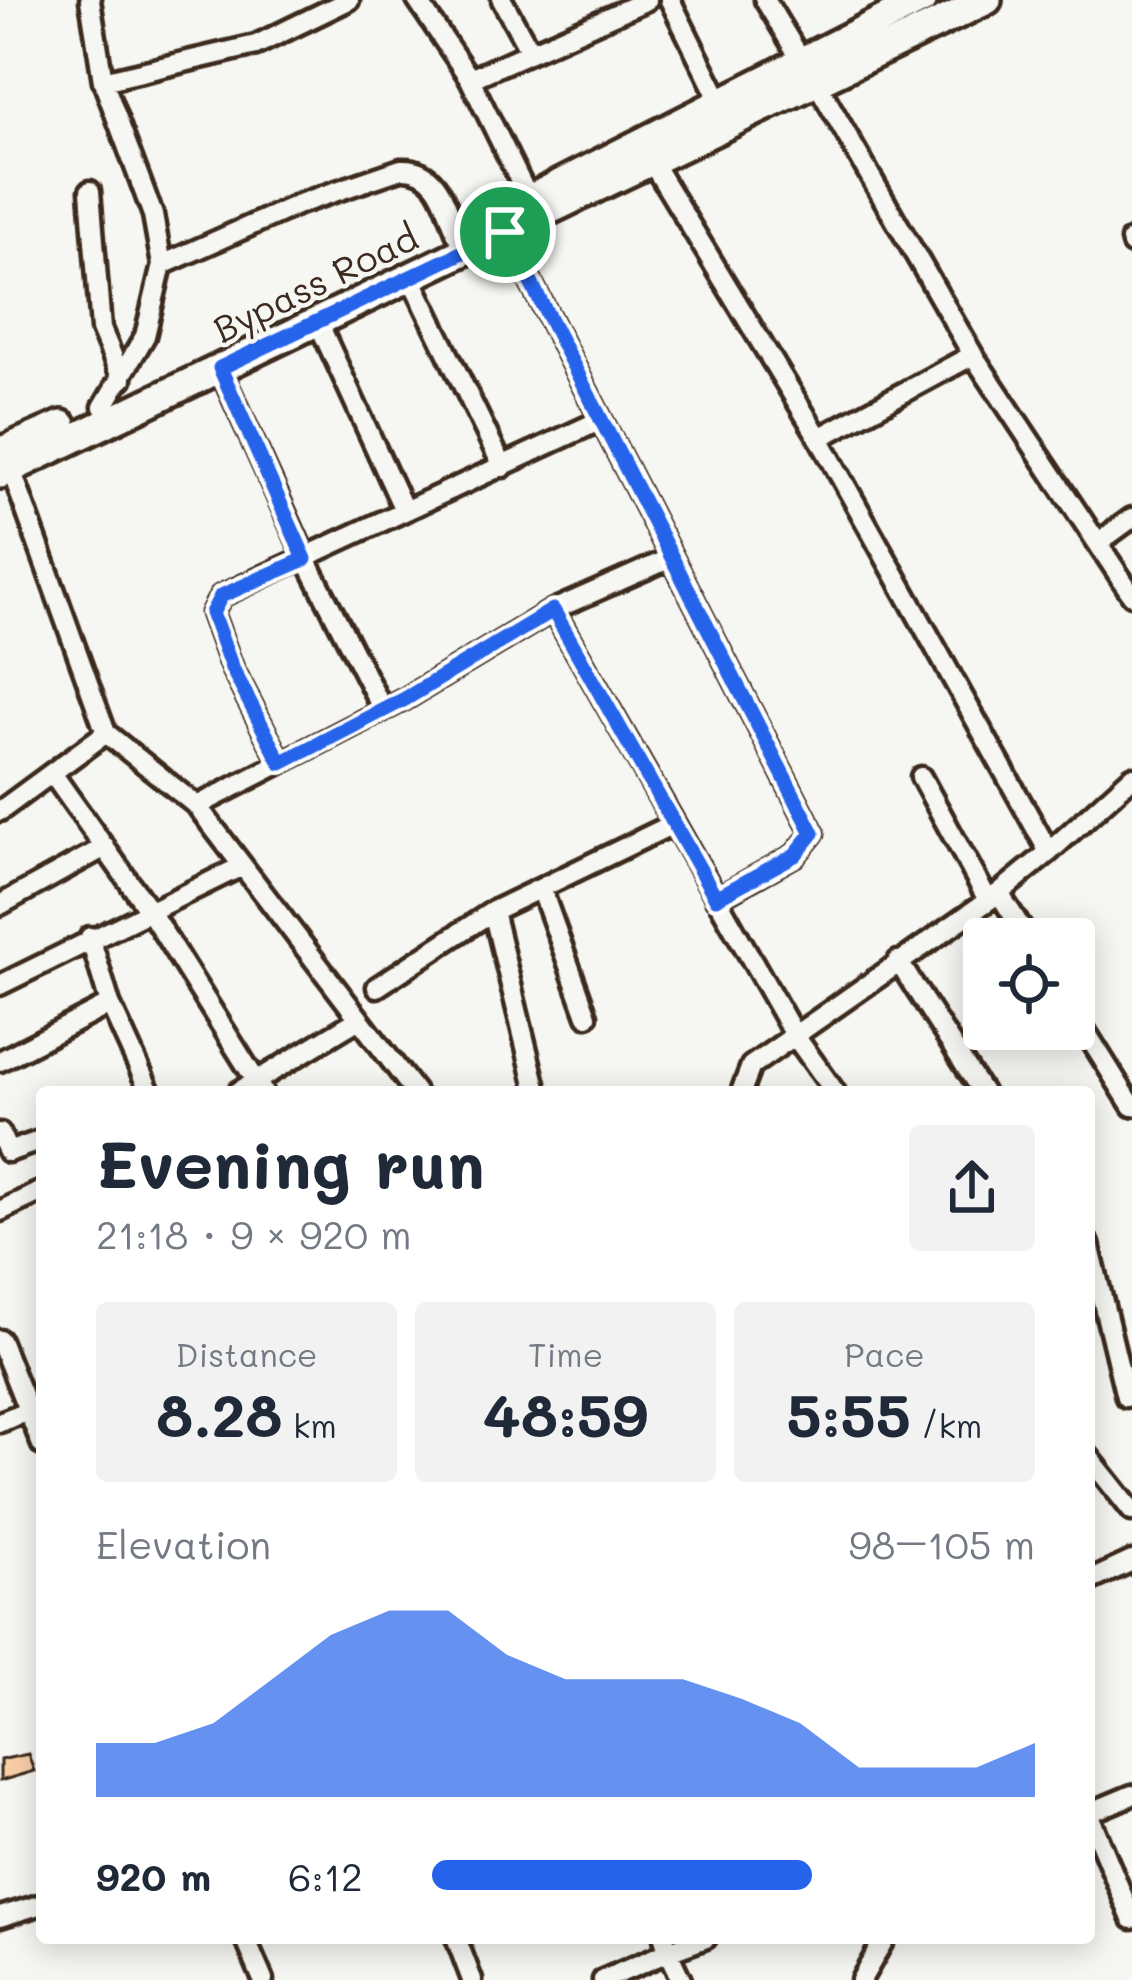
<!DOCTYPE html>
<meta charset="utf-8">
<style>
:root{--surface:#fff;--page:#f2f2f3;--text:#1f2937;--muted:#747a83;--accent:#2563eb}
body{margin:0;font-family:Mali,sans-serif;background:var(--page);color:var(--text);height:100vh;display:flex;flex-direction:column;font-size:45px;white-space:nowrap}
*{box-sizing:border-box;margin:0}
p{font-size:39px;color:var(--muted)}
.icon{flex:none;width:66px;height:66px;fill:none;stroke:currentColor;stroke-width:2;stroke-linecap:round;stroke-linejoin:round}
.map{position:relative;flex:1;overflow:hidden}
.drawer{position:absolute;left:36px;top:1086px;width:1059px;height:858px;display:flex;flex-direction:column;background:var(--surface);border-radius:12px;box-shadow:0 6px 30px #0003}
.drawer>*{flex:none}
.buttons{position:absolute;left:963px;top:918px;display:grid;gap:24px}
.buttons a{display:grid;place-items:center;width:132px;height:132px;border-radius:12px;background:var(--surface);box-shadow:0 6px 30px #0003;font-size:60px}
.pin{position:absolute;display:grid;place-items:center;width:102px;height:102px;color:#fff;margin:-51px;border:6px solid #fff;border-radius:50%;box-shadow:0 3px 12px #0007}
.round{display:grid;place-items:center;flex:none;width:126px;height:126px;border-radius:12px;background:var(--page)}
.head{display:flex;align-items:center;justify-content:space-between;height:204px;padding:0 60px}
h1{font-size:66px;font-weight:700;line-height:90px}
.figures{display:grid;grid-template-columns:repeat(3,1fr);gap:18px;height:204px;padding:12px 60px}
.figures div{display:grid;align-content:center;border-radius:12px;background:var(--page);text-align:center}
.figures b{font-size:60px;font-weight:700}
.figures small{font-size:33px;font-weight:400}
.figures p{font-size:33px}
.chart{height:336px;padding:24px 60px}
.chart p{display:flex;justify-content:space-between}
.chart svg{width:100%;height:216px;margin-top:12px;fill:var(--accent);opacity:.7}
ul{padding:0 60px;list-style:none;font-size:39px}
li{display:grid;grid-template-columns:192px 144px 1fr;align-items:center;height:90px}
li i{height:30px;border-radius:15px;background:var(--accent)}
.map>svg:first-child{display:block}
</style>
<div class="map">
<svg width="1132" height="1980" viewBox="0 0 1132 1980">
<rect width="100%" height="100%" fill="#f6f6f2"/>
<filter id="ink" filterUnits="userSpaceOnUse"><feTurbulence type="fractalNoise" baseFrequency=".00833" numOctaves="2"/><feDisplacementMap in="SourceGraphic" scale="24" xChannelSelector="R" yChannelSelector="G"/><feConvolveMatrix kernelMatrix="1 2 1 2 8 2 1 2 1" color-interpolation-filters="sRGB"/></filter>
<g filter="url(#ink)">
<path fill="#f8cea7" stroke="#3b2a1e" stroke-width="3" d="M28 1754 34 1771 0 1781V1760Z"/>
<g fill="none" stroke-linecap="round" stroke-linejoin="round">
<defs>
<path id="street" d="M90 0 103 81 153 215 162 265 145 336 103 407
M417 0 470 79 529 199
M502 0 529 49
M670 0 719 99
M765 0 800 58
M470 79 647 0
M103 81 256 45 349 0
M818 85 973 355 1132 595
M650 159 819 438 973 355
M90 191 101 329 122 379
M505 232 813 833 795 855 716 899
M1131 240 1132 244
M162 265 299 204 401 169C439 167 446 207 458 237
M410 276 503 467
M318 322 404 510
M220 369 306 559 383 710
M819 438 1049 852 1132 777
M11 469 106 733
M1099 542 1132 518
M553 610 671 558
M106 733 197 806 415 1092
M281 763 232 668 212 613 221 596 601 420
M54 776 151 913 263 1092
M921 777 988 900
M197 806 405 699 553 610 795 1036 835 1092
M0 811 106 733
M541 888 673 824
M999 893 1049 852
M0 905 105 847
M90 937 110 1004 150 1092
M898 961 982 1092
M0 985 242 866
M377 987 493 911
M1074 1013 1132 1106
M0 1061 110 1004
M238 1092 359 1019
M537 1092 493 911 541 888 587 1016
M741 1092 751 1066 999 893 1028 939
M0 1133 8 1152 42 1140
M0 1211 42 1191
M1089 1244 1126 1397
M0 1340 42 1445
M0 1422 28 1411
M1089 1457 1132 1511
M1089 1581 1132 1561
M1089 1813 1132 1795
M1089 1815 1132 1919
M0 1917 42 1904
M245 1938 263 1980
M456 1938 472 1980
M664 1938 668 1952 706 1938
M603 1980 668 1952 681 1980
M861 1980 885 1938"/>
<path id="secondary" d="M518 205 922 0
M0 452 62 425
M0 474 987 0"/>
</defs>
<use href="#street" stroke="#3b2a1e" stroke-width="27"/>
<use href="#secondary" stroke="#3b2a1e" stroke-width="36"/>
<use href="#street" stroke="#f6f6f2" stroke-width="18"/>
<use href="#secondary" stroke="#f6f6f2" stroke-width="27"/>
</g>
</g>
<g fill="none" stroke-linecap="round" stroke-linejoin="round" filter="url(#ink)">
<defs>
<path id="route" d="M505 232 813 833 795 855 716 898 553 610 405 699 281 763 232 668 212 613 221 596 305 559 220 368Z"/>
</defs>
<use href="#route" stroke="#fff" stroke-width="24"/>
<use href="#route" stroke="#2563eb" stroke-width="15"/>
</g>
<g text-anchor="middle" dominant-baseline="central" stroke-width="9" stroke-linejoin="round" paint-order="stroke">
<g font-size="36" fill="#3b2a1e" stroke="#f6f6f2">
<text transform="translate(315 282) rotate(-26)">Bypass Road</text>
</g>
</g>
</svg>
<div class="buttons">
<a><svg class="icon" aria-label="locate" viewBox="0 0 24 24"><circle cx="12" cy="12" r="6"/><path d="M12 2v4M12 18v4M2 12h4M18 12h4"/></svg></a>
</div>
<div class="pin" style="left:505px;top:232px;background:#1e9e55"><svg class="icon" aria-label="arrive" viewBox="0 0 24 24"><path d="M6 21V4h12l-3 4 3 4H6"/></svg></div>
<section class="drawer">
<div class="head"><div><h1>Evening run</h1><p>21:18 · 9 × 920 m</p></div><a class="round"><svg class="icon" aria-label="share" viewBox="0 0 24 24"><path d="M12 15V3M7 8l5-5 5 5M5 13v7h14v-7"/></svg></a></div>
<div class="figures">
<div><p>Distance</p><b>8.28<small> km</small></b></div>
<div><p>Time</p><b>48:59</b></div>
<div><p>Pace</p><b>5:55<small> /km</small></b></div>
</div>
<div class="chart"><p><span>Elevation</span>98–105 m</p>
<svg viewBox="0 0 160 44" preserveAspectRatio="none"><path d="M0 44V33L10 33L20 29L30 20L40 11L50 6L60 6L70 15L80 20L90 20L100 20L110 24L120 29L130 38L140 38L150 38L160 33V44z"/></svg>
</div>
<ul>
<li><b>920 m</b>6:12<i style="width:63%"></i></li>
</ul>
</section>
</div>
